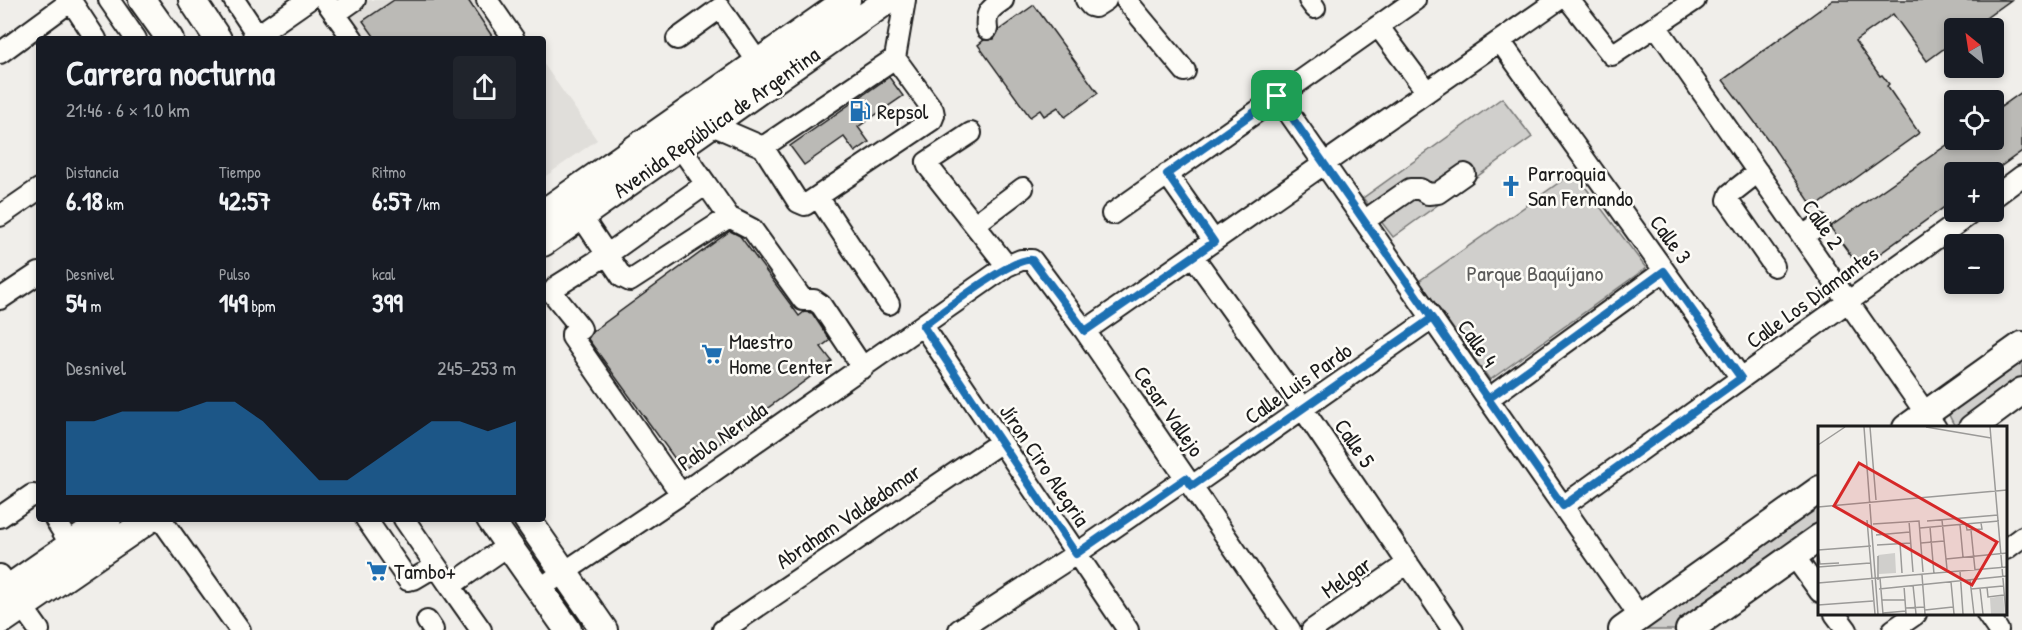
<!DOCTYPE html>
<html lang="es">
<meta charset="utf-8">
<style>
:root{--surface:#171b24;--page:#20242c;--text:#f1f3f6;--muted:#9ea1a6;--accent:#1f6fb2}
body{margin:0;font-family:"Patrick Hand",sans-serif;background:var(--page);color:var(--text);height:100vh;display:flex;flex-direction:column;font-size:22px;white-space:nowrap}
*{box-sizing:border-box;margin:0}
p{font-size:20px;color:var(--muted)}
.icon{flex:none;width:33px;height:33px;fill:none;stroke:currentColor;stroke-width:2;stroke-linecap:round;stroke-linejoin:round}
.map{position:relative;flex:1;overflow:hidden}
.sheet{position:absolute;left:36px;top:36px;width:510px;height:486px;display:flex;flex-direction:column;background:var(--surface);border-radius:6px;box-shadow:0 3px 9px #0003}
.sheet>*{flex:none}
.needle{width:39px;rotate:330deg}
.buttons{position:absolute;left:1944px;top:18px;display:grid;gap:12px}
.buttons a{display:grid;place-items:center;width:60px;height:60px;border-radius:6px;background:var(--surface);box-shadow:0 3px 9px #0003;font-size:30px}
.pin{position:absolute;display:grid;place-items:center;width:51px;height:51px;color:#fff;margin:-26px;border-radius:12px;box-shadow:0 3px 9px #0006}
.round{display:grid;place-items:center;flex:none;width:63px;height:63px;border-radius:6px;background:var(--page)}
.overview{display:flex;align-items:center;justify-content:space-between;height:102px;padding:0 30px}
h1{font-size:33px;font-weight:700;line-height:45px}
.stats{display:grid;grid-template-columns:repeat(3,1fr);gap:9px;height:102px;padding:6px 30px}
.stats div{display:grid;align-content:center}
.stats b{font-size:26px;font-weight:700}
.stats small{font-size:16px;font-weight:400}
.stats p{font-size:16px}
.chart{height:168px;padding:12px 30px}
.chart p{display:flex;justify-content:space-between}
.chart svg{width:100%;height:108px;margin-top:6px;fill:var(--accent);opacity:.7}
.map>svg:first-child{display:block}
</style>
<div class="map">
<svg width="2022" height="630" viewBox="0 0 2022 630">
<rect width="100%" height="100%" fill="#f0eeea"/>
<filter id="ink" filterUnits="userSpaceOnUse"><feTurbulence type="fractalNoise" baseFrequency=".0167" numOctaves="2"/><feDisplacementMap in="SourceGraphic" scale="12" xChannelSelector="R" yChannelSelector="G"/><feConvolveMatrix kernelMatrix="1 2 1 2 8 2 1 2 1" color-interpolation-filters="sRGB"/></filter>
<g filter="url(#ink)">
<path fill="#e0deda" d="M366 0H499L526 39H367L348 12Z
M543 63 597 140 543 178Z"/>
<path fill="#d0cfcc" stroke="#767674" stroke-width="1.5" d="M1502 98 1532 137 1393 237 1363 198Z
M1574 172 1646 268 1490 380 1419 281Z
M2022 358V387L1965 427 1954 425 1949 415 1956 405Z
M1819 503V532L1682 630H1643Z
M501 519H522L596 630H576Z"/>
<path fill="#bbbab6" stroke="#1c1c1c" stroke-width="1.5" d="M394 0H468L494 39H376L363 21Z
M1833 0H2011L1972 28H1954V41L1927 61 1893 14 1855 41 1880 76 1882 75 1889 84 1887 86 1919 133 1814 208 1769 141 1723 80Z
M1034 5 1098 93 1065 117 1058 107 1044 116 1040 110 1030 117 978 45 984 40 994 39 999 30Z
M889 77 903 96 858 127 869 142 855 152 844 137 804 165 790 146Z
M2022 92V151L1993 172H1954V200L1860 268 1830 227 1954 140H1994V112Z
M730 231 740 236 799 316 804 312 812 313 830 340 821 347 832 361 683 470 588 339 592 332Z"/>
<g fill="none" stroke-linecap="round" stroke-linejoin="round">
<defs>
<path id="minor" d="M109 0 136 39
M234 0 260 39
M325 0 353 39
M487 0 514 39
M1086 0 1091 6 1095 7 1106 0
M1126 0 1185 71
M1309 0 1315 8
M1569 0 1612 55 1695 0
M71 1 96 39
M335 14 355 0
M1378 26 1427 92
M1656 26 1936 428
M987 29C985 12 990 9 1003 0
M252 39 308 0
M677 39 720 8 758 62
M1500 41 1741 378
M0 53 71 1 70 0
M1277 96 1640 617
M712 125 763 147 895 58 905 0
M971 133 927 162 928 166 1007 266
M680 147 706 184
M763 147 798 202 805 205 932 120 934 115 933 110 895 58
M1758 172 1730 194 1728 200 1774 266
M1167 174 1214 241
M818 197 889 304
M1994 197 2022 176
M1112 214 1415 0
M0 216 39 189
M581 216 622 277 630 281 729 217
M1364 221 1410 189H1420L1428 194 1438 193 1465 174
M975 224 1023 188
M1803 236 1819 225
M1193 256 1303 409 1453 630
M0 299 39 273
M923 326 1128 630
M1085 331 1558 0
M1488 399 1664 271
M1192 486 1432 318
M681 494 572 337V334L581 329 580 327 554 295 553 291 557 286 608 254 706 184 729 217 752 229 803 300H814L821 305 863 368
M1563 506 1973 212
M0 517 32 495 39 496
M55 519 71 545
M161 519 240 630
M366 519 408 580 414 579 436 566
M404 519 450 586 509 545
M2006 549 2022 537
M1794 556 1820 592
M0 575 39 630
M450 586 481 630
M539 589 681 494 1007 266 1021 260H1032L1085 331 1290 630
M1835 614 1847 630
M1987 614 1998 630
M427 621 433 630
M723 630 1001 442
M959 630 1076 554 1186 478
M1312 630 1408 563
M1893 630 1916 614"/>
<path id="major" d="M142 0 170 39
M192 0 218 39
M543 213 847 0
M543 243 888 0
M1906 428 2022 345
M1972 428 2022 391
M490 519 568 630
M527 519 604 630
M0 594 108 519
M0 622 150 519
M1622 630 1820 489
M1689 630 1820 537"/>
</defs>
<use href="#minor" stroke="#1c1c1c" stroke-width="24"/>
<use href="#major" stroke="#1c1c1c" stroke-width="30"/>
<use href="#minor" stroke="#fdfcf7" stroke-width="20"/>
<use href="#major" stroke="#fdfcf7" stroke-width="26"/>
</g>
</g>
<g fill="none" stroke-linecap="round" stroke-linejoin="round" filter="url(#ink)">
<defs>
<path id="route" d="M1277 96 1167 174 1214 242 1085 331 1032 260C1012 256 943 312 923 326L1076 554 1186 478 1192 486 1432 318 1488 399 1664 271 1741 378 1563 506 1277 96"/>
</defs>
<use href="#route" stroke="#fff" stroke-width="12"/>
<use href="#route" stroke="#1f6fb2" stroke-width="8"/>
</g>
<defs>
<symbol id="fuel-bare" viewBox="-9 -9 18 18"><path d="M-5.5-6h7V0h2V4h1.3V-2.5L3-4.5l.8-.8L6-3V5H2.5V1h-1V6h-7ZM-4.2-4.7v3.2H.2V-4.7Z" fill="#1f6fb2" stroke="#fdfcf7" stroke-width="2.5" paint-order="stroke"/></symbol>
<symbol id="church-bare" viewBox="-9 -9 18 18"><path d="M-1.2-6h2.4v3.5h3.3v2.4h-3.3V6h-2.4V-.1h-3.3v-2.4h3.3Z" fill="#1f6fb2" stroke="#fdfcf7" stroke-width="2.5" paint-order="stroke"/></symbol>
<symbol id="supermarket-bare" viewBox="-9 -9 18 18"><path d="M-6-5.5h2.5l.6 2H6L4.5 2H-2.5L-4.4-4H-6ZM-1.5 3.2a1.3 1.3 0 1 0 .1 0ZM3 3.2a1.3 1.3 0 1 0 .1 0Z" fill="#1f6fb2" stroke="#fdfcf7" stroke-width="2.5" paint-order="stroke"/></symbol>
</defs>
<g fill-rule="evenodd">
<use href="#fuel-bare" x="845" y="96" width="30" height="30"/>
<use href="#church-bare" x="1496" y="171" width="30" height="30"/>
<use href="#supermarket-bare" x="697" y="339" width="30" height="30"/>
<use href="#supermarket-bare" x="362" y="556" width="30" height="30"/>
</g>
<g text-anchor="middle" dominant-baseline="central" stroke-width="5" stroke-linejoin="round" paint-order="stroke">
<g font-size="22" fill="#1c1c1c" stroke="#fdfcf7" text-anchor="start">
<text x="877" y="111">Repsol</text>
<text x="1528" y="173">Parroquia<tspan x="1528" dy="25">San Fernando</tspan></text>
<text x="729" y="341">Maestro<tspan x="729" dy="25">Home Center</tspan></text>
<text x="394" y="571">Tambo+</text>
</g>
<g font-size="22" fill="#1c1c1c" stroke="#fdfcf7">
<text transform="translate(716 122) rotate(-35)">Avenida República de Argentina</text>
<text transform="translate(1823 224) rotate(55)">Calle 2</text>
<text transform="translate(1671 239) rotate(54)">Calle 3</text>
<text transform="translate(1812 297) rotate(-36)">Calle Los Diamantes</text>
<text transform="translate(1478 343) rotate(55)">Calle 4</text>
<text transform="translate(1298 383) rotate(-35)">Calle Luis Pardo</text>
<text transform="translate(1169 411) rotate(55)">Cesar Vallejo</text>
<text transform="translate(722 436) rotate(-35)">Pablo Neruda</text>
<text transform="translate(1355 443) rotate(56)">Calle 5</text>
<text transform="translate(1045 465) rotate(56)">Jíron Ciro Alegria</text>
<text transform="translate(848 516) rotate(-34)">Abraham Valdedomar</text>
<text transform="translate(1346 577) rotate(-35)">Melgar</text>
</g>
<g font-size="22" fill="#5b5b5a" stroke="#fdfcf7">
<text x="1535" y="273">Parque Baquíjano</text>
</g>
</g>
<g transform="translate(1818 426)">
<rect width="189" height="189" fill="#f0eeea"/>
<path d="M77 127 78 147 61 148 60 129ZM185 170 187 188H173L172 172Z" fill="#d0cfcc"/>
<path fill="none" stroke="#9b9a98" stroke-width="1.5" d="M46 1 60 188M52 1 58 74M108 1 173 12M172 1 188 188M0 19 27 1M0 81 189 64M49 94 57 188M124 94 129 143M91 95 95 146M109 95 180 89M55 98 101 95 105 146M148 98 149 104 164 103 163 97M142 99 145 131M112 101 116 148M102 102 181 95M153 104 157 144M58 109 92 106M82 117 84 147M103 117 126 115M59 119 93 117M0 124 53 120M0 125 2 138 21 137M60 130V154M128 133 189 127M0 141 52 137M142 145 145 188M104 149 107 188M62 152 65 188M152 154 156 188M133 156 136 188M0 157 189 141M95 159 98 188M86 160 88 188M169 161 170 171 186 169M162 162 165 188M61 163 189 150M153 163 185 160M64 174H87M0 179 55 175M88 182 107 181M107 184 135 181M65 187 88 185"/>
<path fill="#d62828" fill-opacity="0.15" stroke="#d62828" stroke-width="3" d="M41 37 179 116 154 159 16 80Z"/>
<rect width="189" height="189" fill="none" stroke="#1c1c1c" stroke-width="3"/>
</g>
</svg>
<div class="buttons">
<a><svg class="needle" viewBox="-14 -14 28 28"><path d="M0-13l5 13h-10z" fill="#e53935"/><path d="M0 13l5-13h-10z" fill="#9ea1a6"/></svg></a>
<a><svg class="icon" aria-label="locate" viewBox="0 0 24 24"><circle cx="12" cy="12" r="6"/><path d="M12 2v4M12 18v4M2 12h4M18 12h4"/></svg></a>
<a>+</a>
<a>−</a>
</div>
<div class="pin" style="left:1277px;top:96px;background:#1e9e55"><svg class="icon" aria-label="arrive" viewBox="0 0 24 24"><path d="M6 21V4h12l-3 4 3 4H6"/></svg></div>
<section class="sheet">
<div class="overview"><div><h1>Carrera nocturna</h1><p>21:46 · 6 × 1.0 km</p></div><a class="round"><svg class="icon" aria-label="share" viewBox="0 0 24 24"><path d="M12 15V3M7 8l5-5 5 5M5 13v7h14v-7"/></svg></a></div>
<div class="stats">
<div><p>Distancia</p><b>6.18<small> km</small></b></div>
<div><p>Tiempo</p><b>42:57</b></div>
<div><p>Ritmo</p><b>6:57<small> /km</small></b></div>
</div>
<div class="stats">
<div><p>Desnivel</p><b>54<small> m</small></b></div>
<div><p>Pulso</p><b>149<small> bpm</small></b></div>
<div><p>kcal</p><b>399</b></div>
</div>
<div class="chart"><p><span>Desnivel</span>245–253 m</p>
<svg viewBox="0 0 160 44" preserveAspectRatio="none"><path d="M0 44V14L10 14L20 10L30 10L40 10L50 6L60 6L70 14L80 26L90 38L100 38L110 30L120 22L130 14L140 14L150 18L160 14V44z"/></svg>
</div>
</section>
</div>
